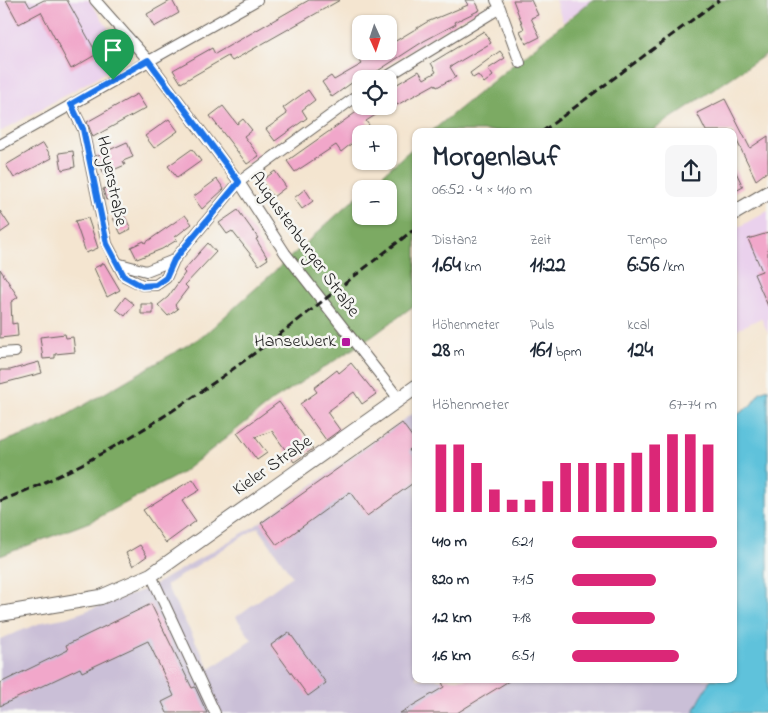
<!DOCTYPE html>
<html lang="de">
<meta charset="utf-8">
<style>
:root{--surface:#fff;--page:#f6f6f7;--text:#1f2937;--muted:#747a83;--accent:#db2777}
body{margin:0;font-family:"Indie Flower",sans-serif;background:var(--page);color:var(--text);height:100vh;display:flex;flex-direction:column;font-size:19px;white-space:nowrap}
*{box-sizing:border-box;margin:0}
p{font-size:16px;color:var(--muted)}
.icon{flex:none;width:28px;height:28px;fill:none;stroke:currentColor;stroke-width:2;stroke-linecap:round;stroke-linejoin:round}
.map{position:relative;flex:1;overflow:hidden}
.side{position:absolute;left:412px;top:128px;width:325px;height:555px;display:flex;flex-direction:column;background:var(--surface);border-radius:10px;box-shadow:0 1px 4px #0004}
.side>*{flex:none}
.needle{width:32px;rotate:177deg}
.buttons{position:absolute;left:352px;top:15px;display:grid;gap:10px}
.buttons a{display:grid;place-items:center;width:45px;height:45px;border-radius:10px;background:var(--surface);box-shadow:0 1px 4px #0004;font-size:25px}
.pin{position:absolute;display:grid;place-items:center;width:42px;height:42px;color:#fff;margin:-51px -21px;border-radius:50% 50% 50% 0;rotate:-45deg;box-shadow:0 0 5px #0007}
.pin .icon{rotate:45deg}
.round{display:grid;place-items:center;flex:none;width:52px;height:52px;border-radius:10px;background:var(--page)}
.summary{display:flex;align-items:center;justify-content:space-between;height:85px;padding:0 20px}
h1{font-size:28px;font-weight:700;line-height:38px}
.figures{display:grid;grid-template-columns:repeat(3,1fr);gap:8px;height:85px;padding:5px 20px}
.figures div{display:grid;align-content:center}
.figures b{font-size:21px;font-weight:700}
.figures small{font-size:14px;font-weight:400}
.figures p{font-size:14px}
.chart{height:140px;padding:10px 20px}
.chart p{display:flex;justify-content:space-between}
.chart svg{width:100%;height:90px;margin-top:5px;stroke:var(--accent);stroke-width:6}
ul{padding:0 20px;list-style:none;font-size:16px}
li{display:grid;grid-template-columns:80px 60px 1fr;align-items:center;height:38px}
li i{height:12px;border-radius:6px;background:var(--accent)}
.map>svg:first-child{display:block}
</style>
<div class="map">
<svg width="768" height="713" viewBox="0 0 768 713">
<rect width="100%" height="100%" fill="#f6f6f2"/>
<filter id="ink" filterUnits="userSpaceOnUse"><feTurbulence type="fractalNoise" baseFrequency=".02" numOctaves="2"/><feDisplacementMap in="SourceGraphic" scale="10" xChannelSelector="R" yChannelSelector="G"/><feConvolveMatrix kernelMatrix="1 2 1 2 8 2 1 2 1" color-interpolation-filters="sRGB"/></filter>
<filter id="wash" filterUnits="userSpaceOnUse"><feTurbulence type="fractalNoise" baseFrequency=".0096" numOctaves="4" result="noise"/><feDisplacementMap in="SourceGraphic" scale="20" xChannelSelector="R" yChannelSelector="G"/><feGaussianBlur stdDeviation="1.12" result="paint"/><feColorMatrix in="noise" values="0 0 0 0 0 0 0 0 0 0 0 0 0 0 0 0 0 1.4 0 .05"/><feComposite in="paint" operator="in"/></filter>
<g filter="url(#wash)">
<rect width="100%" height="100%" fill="#f4e5d0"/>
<path fill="#ead1ed" d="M0 0H89L125 53 120 64 0 132Z
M555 0H592L563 22Z
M768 210V333L761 318 734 331V230Z"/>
<path fill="#cabfd7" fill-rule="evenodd" d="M416 411V679H711L693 713H0V639L43 622 69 617 149 588 255 526ZM258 527 292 576 236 617 252 640 210 669 166 585Z"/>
<path fill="#7baa63" stroke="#4c6340" d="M592 0H768V53L652 131H432Z
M416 145V304L373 336 275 399 182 473 92 521 0 556V443L50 425 203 336 361 193V216H389V189H366Z"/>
<path fill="#5ec2db" stroke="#3d6f7c" d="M768 389V713H693L711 679H734V417L751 405 760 392Z"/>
<g id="blocks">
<path fill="#f1a7ca" d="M6 0H26L30 7 44 0H67L97 54 71 69 41 12 19 24Z
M172 0 179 13 154 27 147 14Z
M309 0H340L232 61 228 56 181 83 173 70 212 48 215 54Z
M465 0H475L480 10 455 22 456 24 424 41 370 76 367 72 332 97 322 82 331 76 334 80 362 64 358 58 370 51H389V45L427 22 468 5Z
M513 0H531L538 15 531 18 540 37 526 44 520 31 524 29Z
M484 31 491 43 450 67 456 77 437 87 435 84 397 105 389 89 419 71 424 79 436 72 431 63Z
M500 51 505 58 488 69 493 76 484 83 478 75 473 78 470 73Z
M308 90 315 100 302 110 307 118 275 141 266 129 287 114 283 108Z
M137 94 146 108 93 137 87 122Z
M725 99 750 148 768 136V171L756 180 737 141 734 142V131H706L697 113Z
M223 106 237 124 243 119 252 130 244 136 259 156 247 164 210 116Z
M365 106H390L366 121 371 128 341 152 336 145 295 172 287 161Z
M169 119 178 131 154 148 145 136Z
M127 142 133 157 123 161 125 165 104 174 96 156Z
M43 143 52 158 14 178 6 165Z
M192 149 201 161 177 178 168 166Z
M73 151 75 167 62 170 59 153Z
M734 168 743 187 734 192Z
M275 171 286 187 273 197 261 181Z
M217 179 224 189 202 209 193 197Z
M114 185 117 196 106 200 103 189Z
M305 189 313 201 302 209 294 198Z
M238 210 258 238 256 239 268 259 259 265 232 231 227 234 219 223Z
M0 211 10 226 0 233Z
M123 213 131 229 121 234 113 218Z
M185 215 192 224 175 237 177 240 162 249 137 259 131 247 144 241 145 243Z
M88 218 98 248 86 253 75 221Z
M768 233V306L754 274 762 271 748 239Z
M208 243 216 252 185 285 188 288 175 305 178 309 168 316 158 305 168 297 185 273 183 271Z
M104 263 120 290 107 297 94 268Z
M0 269 18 297 11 302 12 324 17 323 18 336 0 338Z
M125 297 134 304 125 316 116 309Z
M141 304H153V314H141Z
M65 334 66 338 73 337 75 352 55 354V358L43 359 40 337Z
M39 362 42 373 0 384V370H10Z
M351 363 376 394 362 404 354 392 327 412 340 430 326 440 300 404 317 392 314 388 337 370 339 373Z
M279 402 313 449 294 462 272 431 255 437 267 453 257 460 237 433Z
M402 423 416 442V445L409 450 416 460V481L367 516 350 492 277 545 261 523Z
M193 479 200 490 182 501 196 521 166 543 143 510Z
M140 545 147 556 133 566 126 553Z
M151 604 192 688 195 687 207 713H167L162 702 174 696 148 641 82 672 80 668 0 706V683L68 650 66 645Z
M289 632 326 683 308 696 271 645Z
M441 679H512L457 713H400L444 687Z"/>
</g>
</g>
<g filter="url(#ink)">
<use href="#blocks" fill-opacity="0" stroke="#68625b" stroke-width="1"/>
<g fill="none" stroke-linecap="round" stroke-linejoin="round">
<defs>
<path id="street" d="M95 0 148 60 239 182 285 253 399 399
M500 8 520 63
M383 79 500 8 496 0
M71 105 83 129 107 244 124 276 142 285H156L166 278 174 260 239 182 361 93
M0 145 257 0
M120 264 146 271 174 260
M0 353 15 352
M151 575 215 713"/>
<path id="secondary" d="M734 213 768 193
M0 614 101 597 151 575 416 387"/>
</defs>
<use href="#street" stroke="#68625b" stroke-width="12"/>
<use href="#secondary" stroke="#68625b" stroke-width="16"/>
<use href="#street" stroke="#fff" stroke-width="10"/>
<use href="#secondary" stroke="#fff" stroke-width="14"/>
<path stroke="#1c1c1c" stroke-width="3" stroke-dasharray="8 4" stroke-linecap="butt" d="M543 131 719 0
M0 501C157 441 285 329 416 228"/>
</g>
</g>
<g fill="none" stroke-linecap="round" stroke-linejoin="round" filter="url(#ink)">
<defs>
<path id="route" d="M148 60 239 182 174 260 166 278 156 285 142 286 124 276 107 244 83 129 71 104Z"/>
</defs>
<use href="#route" stroke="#fff" stroke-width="10"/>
<use href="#route" stroke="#1a73e8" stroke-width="6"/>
</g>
<rect fill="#b5179e" stroke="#f6f6f2" stroke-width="2" x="341" y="337" width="10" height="10" rx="2.5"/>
<g text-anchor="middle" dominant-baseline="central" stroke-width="5" stroke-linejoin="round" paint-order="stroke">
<g font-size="18" fill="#1c1c1c" stroke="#f6f6f2">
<text transform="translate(111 181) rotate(78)">Hoyerstraße</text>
<text transform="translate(304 245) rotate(54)">Augustenburger Straße</text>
<text transform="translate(273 466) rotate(-35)">Kieler Straße</text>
</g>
<g font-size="18" fill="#1c1c1c" stroke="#f6f6f2" text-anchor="end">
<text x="336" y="342">HanseWerk</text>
</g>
</g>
</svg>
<div class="buttons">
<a><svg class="needle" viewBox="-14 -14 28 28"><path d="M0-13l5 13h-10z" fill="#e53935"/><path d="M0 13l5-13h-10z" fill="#747a83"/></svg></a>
<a><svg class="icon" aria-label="locate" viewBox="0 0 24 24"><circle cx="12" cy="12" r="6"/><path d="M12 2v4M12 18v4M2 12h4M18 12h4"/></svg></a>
<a>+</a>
<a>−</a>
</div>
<div class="pin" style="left:113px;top:80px;background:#1e9e55"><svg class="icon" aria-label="arrive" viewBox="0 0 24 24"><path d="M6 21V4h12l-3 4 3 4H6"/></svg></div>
<section class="side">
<div class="summary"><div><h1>Morgenlauf</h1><p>06:52 · 4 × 410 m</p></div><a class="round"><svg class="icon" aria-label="share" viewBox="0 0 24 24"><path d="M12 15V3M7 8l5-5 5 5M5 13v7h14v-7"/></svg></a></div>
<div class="figures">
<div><p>Distanz</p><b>1.64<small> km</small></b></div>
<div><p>Zeit</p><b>11:22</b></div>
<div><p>Tempo</p><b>6:56<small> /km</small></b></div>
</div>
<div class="figures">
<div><p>Höhenmeter</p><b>28<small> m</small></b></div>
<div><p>Puls</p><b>161<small> bpm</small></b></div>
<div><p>kcal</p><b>124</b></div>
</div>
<div class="chart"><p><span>Höhenmeter</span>67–74 m</p>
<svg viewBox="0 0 160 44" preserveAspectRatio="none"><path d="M5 44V11M15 44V11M25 44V20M35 44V33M45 44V38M55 44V38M65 44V29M75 44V20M85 44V20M95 44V20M105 44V20M115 44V15M125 44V11M135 44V6M145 44V6M155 44V11"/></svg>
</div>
<ul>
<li><b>410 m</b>6:21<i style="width:100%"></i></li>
<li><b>820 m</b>7:15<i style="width:58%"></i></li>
<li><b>1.2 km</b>7:18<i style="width:57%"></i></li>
<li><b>1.6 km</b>6:51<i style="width:74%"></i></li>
</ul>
</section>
</div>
